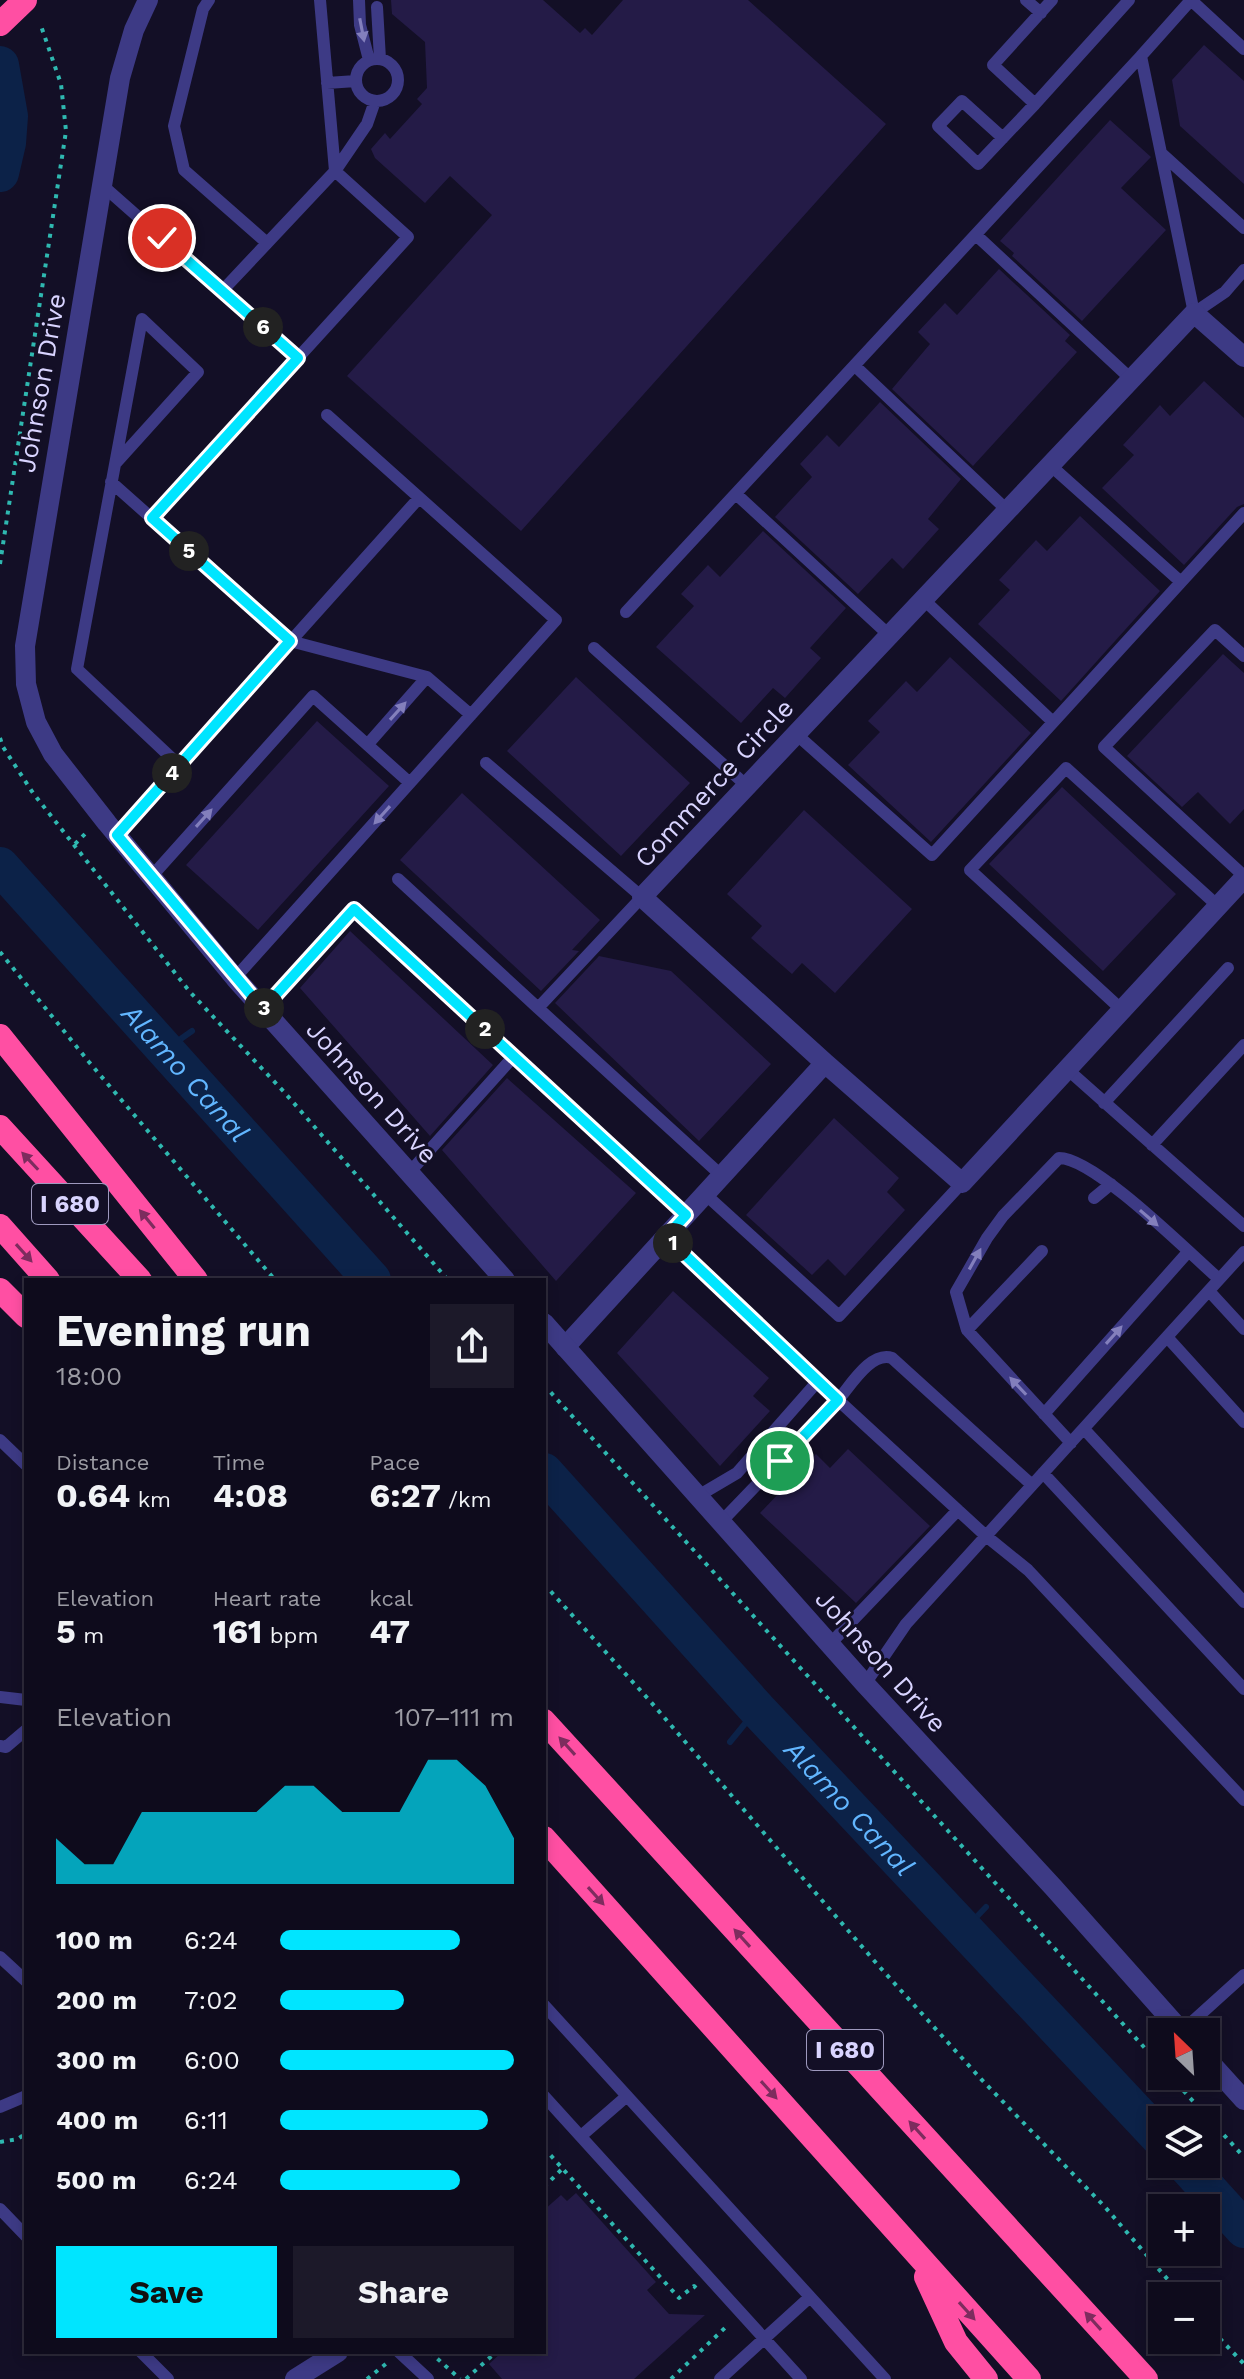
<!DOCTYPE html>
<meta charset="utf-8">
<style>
:root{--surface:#0e0b1c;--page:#1c1929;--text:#f1f3f6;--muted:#9b9ba3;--line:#2e2b3b;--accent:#00e5ff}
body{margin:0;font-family:"Work Sans",sans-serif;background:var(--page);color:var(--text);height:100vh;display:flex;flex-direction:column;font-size:30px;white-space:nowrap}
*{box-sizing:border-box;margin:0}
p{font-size:26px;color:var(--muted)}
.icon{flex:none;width:44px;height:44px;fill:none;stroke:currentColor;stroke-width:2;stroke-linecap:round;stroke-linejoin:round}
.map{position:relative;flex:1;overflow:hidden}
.drawer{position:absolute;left:24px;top:1278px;width:522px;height:1076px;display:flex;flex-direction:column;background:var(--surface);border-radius:0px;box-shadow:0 4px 12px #0003,0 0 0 2px var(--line)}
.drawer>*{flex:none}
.needle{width:52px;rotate:335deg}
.buttons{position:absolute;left:1148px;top:2018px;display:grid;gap:16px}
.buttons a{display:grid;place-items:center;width:72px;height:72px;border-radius:0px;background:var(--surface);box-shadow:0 4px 12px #0003,0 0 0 2px var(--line);font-size:40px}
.pin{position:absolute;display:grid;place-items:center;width:68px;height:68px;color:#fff;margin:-34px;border:4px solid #fff;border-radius:50%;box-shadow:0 2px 8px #0007}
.km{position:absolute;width:40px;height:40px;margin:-20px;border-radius:50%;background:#222;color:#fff;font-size:22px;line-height:40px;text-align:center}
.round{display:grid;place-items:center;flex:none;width:84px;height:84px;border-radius:0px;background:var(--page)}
.overview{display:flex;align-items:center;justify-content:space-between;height:136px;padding:0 32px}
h1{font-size:44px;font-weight:700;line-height:60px}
.stats{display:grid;grid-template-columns:repeat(3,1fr);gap:12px;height:136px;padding:8px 32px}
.stats div{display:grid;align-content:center}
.stats b{font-size:34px;font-weight:700}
.stats small{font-size:22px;font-weight:400}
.stats p{font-size:22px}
.chart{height:224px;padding:16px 32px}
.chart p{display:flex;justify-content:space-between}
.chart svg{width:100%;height:144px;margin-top:8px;fill:var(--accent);opacity:.7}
.action{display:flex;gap:16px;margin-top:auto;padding:16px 32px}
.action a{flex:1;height:92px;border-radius:0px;background:var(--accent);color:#111;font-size:32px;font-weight:700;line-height:92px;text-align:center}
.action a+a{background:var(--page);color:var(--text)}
ul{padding:0 32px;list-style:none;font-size:26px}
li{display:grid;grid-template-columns:128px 96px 1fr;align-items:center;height:60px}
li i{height:20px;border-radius:10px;background:var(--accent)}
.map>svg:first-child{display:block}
</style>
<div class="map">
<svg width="1244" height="2379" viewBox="0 0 1244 2379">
<rect width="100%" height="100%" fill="#130f26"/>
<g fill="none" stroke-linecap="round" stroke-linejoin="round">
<path stroke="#0c2248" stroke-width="6" d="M165 1050 192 1031
M730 1742 757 1709
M965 1929 986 1907"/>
<g stroke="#0c2248" stroke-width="38">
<path d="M0 65 9 116 7 143 0 173"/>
<path id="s1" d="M0 866 372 1280"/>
<path id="s2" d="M544 1472 757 1709 1162 2140"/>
<path d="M1185 2164 1244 2229"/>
</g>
</g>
<path fill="#241b47" d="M391 0H543L580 33 585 28 592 35 623 0H748L886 124 521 531 347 376 492 215 450 176 425 203 375 158 371 149 385 133 390 139 422 104 417 99 427 88 425 42 392 14Z
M1204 45 1244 81V184L1180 126 1172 80Z
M1110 120 1151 157 1121 188 1166 230 1082 321 1012 256 1014 253 1000 241Z
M999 269 1070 335 1065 341 1077 352 973 466 892 389 930 344 918 332 945 303 957 315Z
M1204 381 1244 418V504L1237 507 1184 565 1102 488 1134 455 1123 445 1160 405 1170 416Z
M880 402 961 479 928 519 939 529 903 569 892 558 858 594 775 517 812 477 800 464 827 435 839 447Z
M1080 516 1160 591 1061 701 978 624 1010 590 999 580 1036 540 1047 551Z
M763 531 846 608 810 648 821 658 785 698 773 688 741 723 656 647 694 606 681 594 708 565 720 577Z
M1223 654 1244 673V809L1230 824 1198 792 1182 807 1127 756Z
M950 657 1031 733 931 842 848 765 880 732 868 721 906 681 917 692Z
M576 677 690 783 621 856 507 751Z
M317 721 389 786 258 930 186 865Z
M1062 787 1176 894 1103 971 989 864Z
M462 793 600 920 572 950 579 951 541 991 400 860Z
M804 810 912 909 835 993 802 963 792 974 751 938 762 926 727 894Z
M350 931 493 1065 430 1136 300 988Z
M599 956 671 971 771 1064 699 1141 555 1003Z
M507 1078 636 1193 556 1281 442 1150Z
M834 1118 899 1178 887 1192 905 1210 845 1276 828 1259 812 1275 746 1215Z
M673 1291 769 1378 753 1396 770 1411 720 1466 617 1353Z
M848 1449 930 1526 856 1603 760 1513 816 1454 830 1468Z
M576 2193 656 2282 647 2290 669 2314 705 2315 634 2379H502L489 2364 502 2352H544V2210L561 2195 567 2201Z"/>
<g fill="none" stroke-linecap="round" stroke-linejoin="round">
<path stroke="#2fb8b0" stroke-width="4" stroke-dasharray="4 6" stroke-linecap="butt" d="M0 564 66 131 61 84 40 23
M0 738 3 747 33 793 190 992 285 1093 448 1280
M75 844 88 831
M0 952 89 1062 275 1280
M544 1385 1162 2067
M544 1584 650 1701 877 1964 981 2079 1105 2207 1182 2296
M1170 2076 1244 2157
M0 2142 18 2139 26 2133
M544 2148 679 2298 694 2286 696 2288
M544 2187 562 2169
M1206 2324 1244 2364
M430 2352 460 2379
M367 2379 387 2363
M466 2379 496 2352
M671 2379 729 2324"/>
<path stroke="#3d3a85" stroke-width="12" d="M209 0 203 9 174 126 184 170 267 243
M359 0 360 25 369 60
M1026 0 1041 13
M1052 0 993 65 1035 104 1129 0
M377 7 380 59
M1244 49 1191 0 1141 56 1194 313 1225 292 1244 270
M356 80a21 21 0 1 1 42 0a21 21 0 1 1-42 0Z
M327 83 356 81
M1003 138 962 101 938 126 978 164 1035 104
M1161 153 1244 228
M102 185 298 358
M976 235 1131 379
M222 291 335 171 320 0
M855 366 1007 510
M115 464 198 372 142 319 77 669 179 765
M1050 465 1181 582
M111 482 290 641 427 677 471 715
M736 494 889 635
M152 518 408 237 335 171 367 124 375 101
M923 599 1053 722
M626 612 1141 56
M594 648 747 786
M1244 656 1215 630 1104 747 1244 876
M796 734 932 855 1244 513
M368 744 427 677
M117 835 419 498
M152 876 313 696 410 783
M398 879 538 1008 642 897 486 763
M235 978 556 620 327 415
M538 1008 722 1176
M263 1009 354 909 514 1056 409 1173
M1122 1010 970 870 1066 768 1218 906
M514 1056 686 1215
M1067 1069 1244 1226
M1104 1103 1228 968
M1152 1145 1244 1045
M705 1194 839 1316 962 1183
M1094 1198 1111 1184
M666 1237 838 1400 721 1522
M1042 1251 967 1330 1071 1443
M1209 1291 1244 1329
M967 1330 956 1292 987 1238 1003 1216 1059 1158C1095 1158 1189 1253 1219 1279
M1167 1337 1244 1422
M1044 1414 1188 1252
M1084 1429 1244 1602
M0 1440 26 1465
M1043 1473 1244 1689
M1032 1485 892 1358C871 1351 851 1385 838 1400L986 1536 1028 1570 1244 1800
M698 1496 737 1473 818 1381
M830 1644 958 1510
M865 1684 906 1624 1244 1252
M0 1697 26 1700
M0 1746 6 1747 26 1730
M0 1957 26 1981
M544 2005 885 2379
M1182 2031 1244 1975
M544 2096 801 2379
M0 2107 26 2096
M581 2136 627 2096
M0 2209 26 2236
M141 2352 168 2379
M399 2352 428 2379
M720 2379 810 2297"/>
<path stroke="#3d3a85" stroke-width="20" d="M1244 357 1194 313 642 897 825 1063 962 1183 1244 878
M565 1347 825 1063
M295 2379 338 2352"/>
<path stroke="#3d3a85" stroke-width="20" d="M148 0 134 30 120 78 25 646 26 684 36 722 53 754 107 823 235 978 505 1280
M544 1323 865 1684 1053 1887 1182 2032
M1206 2058 1244 2100"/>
<path stroke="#ff4fa3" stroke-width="24" d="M0 1036 196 1280
M0 1127 140 1280
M0 1226 48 1280
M0 1290 26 1316
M544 1721 1146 2379
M544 1838 1029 2379
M926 2277 956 2342 986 2379"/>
<path stroke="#ff4fa3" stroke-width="24" d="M0 24 25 0"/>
</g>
<defs><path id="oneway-solid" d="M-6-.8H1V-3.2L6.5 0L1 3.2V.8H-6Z" transform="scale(2)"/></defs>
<g fill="#837fbc">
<use href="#oneway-solid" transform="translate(362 30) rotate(79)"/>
<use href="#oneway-solid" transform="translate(398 711) rotate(-48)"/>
<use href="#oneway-solid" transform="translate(382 815) rotate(132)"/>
<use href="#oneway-solid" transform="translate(204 818) rotate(-48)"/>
<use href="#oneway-solid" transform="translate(1149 1218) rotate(41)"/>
<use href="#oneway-solid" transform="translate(975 1259) rotate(-61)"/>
<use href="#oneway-solid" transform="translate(1114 1335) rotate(-48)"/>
<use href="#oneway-solid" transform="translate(1018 1386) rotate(-133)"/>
</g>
<g fill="#7d2c5e">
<use href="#oneway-solid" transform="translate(30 1161) rotate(-133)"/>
<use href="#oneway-solid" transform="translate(147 1219) rotate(-129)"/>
<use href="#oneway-solid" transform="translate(24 1253) rotate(48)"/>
<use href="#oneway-solid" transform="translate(567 1746) rotate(-132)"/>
<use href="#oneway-solid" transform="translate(596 1896) rotate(48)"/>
<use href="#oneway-solid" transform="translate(742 1938) rotate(-132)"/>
<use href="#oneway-solid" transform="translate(769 2090) rotate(48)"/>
<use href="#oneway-solid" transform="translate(917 2130) rotate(-132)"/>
<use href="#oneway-solid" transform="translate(967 2311) rotate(48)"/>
<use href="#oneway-solid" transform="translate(1093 2321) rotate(-132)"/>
</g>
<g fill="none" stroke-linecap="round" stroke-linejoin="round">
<defs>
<path id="route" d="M162 238 298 358 152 518 290 641 117 835 263 1009 354 909 686 1215 666 1237 838 1400 780 1461"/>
</defs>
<use href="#route" stroke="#fff" stroke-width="16"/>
<use href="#route" stroke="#00e5ff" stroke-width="10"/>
</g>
<g text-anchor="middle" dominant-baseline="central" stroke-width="6" stroke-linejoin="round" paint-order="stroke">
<g fill="#130f26" stroke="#9e99be" stroke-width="2">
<rect x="32" y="1184" width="76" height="40" rx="6"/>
<rect x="807" y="2030" width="76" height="40" rx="6"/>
</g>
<g font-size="24" font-weight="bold" fill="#d9d4ff">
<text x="70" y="1204">I 680</text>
<text x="845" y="2050">I 680</text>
</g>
<g font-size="26" fill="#d9d4ff" stroke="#130f26">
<text transform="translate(41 383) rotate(-80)">Johnson Drive</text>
<text transform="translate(714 783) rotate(-47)">Commerce Circle</text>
<text transform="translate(372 1092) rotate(48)">Johnson Drive</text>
<text transform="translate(881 1661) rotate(48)">Johnson Drive</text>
</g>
<g font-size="28" font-style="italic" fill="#62b6ff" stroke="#130f26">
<text stroke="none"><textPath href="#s1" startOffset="278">Alamo Canal</textPath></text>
<text stroke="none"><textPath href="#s2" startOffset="454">Alamo Canal</textPath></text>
</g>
</g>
</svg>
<div class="buttons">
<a><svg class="needle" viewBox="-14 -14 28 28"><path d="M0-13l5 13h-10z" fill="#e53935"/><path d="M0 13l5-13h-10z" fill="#9b9ba3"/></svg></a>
<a><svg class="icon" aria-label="layers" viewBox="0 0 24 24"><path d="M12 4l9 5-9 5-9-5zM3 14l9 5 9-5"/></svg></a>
<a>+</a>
<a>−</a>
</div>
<div class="pin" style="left:780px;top:1461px;background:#1e9e55"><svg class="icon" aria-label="arrive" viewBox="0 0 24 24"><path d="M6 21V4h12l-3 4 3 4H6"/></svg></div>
<div class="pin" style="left:162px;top:238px;background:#d93025"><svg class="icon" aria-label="check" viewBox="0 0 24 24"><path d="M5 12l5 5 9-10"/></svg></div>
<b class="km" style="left:673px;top:1243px">1</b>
<b class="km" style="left:485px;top:1029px">2</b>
<b class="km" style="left:264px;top:1008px">3</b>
<b class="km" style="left:172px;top:773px">4</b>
<b class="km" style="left:189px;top:551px">5</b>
<b class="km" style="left:263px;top:327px">6</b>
<section class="drawer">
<div class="overview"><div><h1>Evening run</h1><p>18:00</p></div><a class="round"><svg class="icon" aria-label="share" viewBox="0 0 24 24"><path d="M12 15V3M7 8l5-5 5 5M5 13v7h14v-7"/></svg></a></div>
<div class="stats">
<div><p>Distance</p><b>0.64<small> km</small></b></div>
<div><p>Time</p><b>4:08</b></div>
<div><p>Pace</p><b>6:27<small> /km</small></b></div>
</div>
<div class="stats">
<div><p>Elevation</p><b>5<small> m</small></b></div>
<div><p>Heart rate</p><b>161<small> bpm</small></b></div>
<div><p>kcal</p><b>47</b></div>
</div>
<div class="chart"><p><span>Elevation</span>107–111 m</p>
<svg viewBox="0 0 160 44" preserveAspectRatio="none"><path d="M0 44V30L10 38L20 38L30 22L40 22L50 22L60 22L70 22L80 14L90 14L100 22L110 22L120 22L130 6L140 6L150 14L160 30V44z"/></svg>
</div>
<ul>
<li><b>100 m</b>6:24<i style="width:77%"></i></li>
<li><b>200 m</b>7:02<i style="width:53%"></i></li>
<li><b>300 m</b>6:00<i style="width:100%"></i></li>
<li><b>400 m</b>6:11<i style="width:89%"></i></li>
<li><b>500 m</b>6:24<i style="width:77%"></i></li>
</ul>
<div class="action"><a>Save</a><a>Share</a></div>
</section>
</div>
